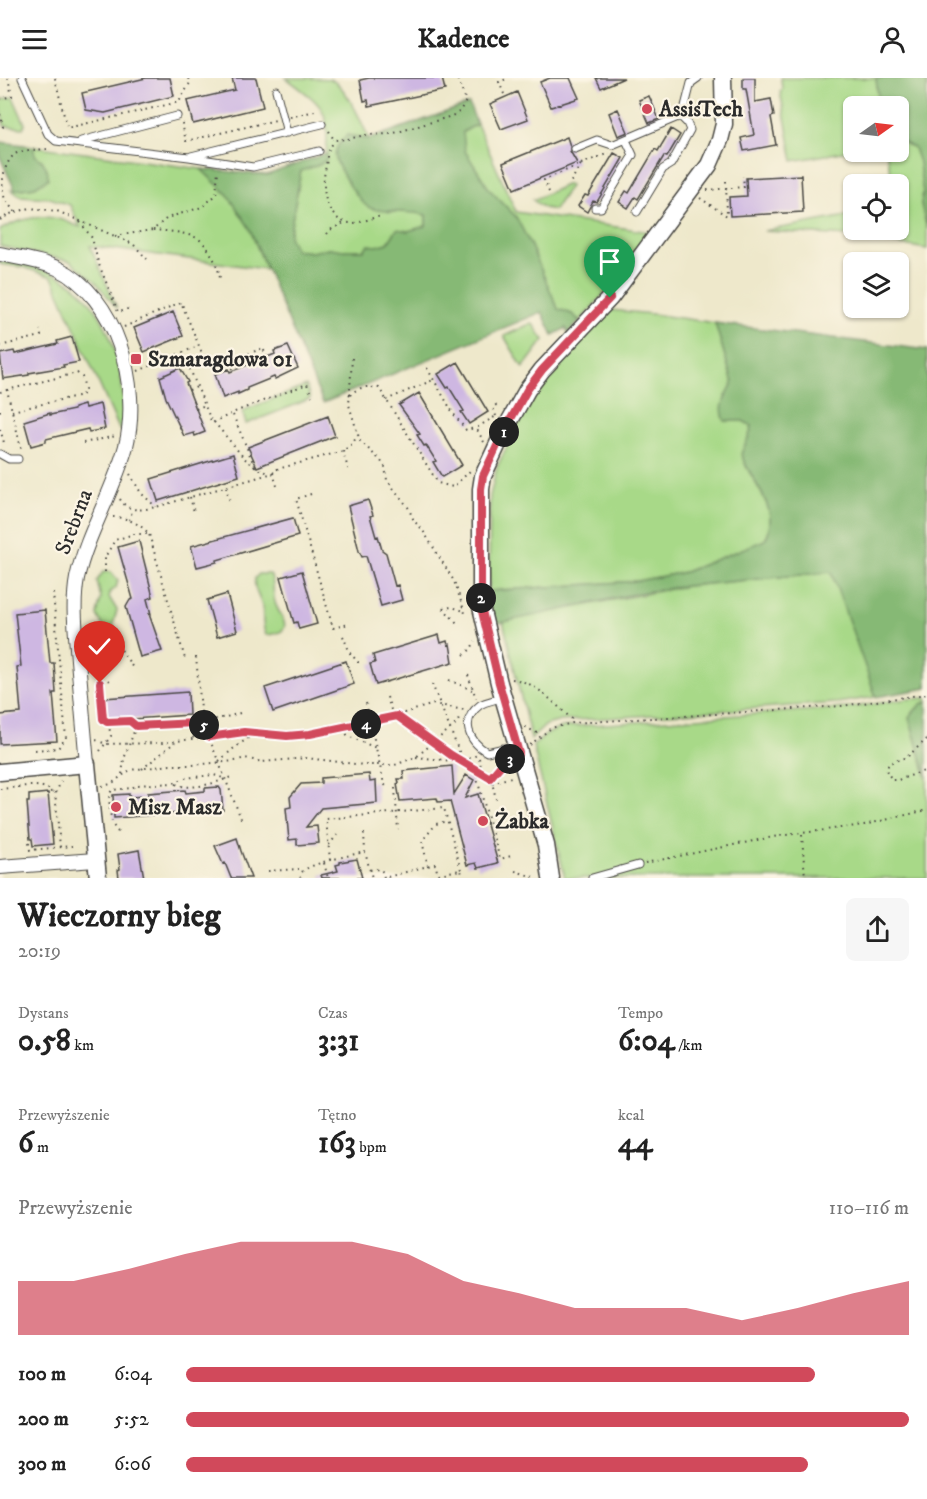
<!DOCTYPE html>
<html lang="pl">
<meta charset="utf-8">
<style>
:root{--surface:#fff;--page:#f6f6f6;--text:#222;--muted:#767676;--accent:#d1495b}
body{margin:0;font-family:"IM FELL DW Pica",serif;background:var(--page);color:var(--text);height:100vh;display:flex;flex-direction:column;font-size:22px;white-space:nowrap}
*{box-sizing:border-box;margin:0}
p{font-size:20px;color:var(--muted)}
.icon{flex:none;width:33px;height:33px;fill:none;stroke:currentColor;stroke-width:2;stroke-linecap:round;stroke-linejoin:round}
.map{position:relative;height:800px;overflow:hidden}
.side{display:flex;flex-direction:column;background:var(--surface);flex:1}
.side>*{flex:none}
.needle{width:39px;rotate:76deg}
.buttons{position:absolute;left:843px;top:18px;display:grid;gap:12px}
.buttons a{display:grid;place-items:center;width:66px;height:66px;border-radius:9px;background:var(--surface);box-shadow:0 2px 4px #0004;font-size:30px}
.pin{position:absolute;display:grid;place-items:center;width:51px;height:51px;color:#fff;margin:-62px -26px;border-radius:50% 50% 50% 0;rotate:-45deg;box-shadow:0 0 6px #0007}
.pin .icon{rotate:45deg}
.km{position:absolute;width:30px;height:30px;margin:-15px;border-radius:50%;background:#222;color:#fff;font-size:16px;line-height:30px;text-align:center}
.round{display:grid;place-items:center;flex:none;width:63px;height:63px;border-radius:9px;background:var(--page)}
.headline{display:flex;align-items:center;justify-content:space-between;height:102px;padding:0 18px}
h1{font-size:33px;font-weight:700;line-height:45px}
.metrics{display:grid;grid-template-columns:repeat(3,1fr);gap:9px;height:102px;padding:6px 18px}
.metrics div{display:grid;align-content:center}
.metrics b{font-size:30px;font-weight:700}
.metrics small{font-size:16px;font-weight:400}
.metrics p{font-size:16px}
.chart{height:168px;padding:12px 18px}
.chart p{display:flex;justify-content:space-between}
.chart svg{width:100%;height:108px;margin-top:6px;fill:var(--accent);opacity:.7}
ul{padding:0 18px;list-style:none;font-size:20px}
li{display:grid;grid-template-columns:96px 72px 1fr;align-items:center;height:45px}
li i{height:15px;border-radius:8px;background:var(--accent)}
header{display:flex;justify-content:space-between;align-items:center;height:78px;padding:0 18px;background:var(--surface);font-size:27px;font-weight:700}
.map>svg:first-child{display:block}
</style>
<header><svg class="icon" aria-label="menu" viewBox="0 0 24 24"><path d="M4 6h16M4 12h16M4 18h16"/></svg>Kadence<svg class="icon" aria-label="person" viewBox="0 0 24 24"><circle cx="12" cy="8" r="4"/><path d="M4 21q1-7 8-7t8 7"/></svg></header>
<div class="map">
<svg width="927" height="800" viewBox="0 0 927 800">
<rect width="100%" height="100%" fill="#fcf5e5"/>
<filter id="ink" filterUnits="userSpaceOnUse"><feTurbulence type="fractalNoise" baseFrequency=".0167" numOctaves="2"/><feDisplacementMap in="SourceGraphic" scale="12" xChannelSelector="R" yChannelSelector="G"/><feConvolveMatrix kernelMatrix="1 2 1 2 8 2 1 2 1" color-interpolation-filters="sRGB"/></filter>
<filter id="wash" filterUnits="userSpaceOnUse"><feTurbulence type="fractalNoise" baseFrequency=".008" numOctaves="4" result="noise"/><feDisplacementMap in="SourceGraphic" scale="24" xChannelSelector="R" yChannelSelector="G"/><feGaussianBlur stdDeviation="1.35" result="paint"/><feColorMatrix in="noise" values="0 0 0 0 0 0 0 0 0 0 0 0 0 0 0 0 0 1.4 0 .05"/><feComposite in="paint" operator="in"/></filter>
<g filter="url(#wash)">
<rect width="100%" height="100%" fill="#eee8cb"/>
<path fill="#a8d988" stroke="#6a825a" stroke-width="1.5" d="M286 0C297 0 321 0 330 1 347 8 362 45 369 61L347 57 336 81 348 106 389 134 411 133 426 137V148L408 153 397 151 388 165 377 168 368 167 364 172H343L330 170 312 174 295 172 289 159 301 92 319 87 326 82C329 30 327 31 286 0Z
M781 0H876L879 28H854L853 72 793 83 780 13 782 12Z
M13 19 25 46 23 50 4 48 0 22Z
M477 46 516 134 650 154 608 211 580 243 572 236 558 231 530 166 516 139 489 111 464 73 463 54Z
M901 62 914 70 919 84 923 115 921 126 927 151V171L849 158 764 153 853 137 854 152H898V106H893L886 74H898L899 63Z
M33 68 201 91 228 117 249 149 266 191 90 168 117 230 95 203 70 183 0 168V152C18 142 41 135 62 142 68 144 74 147 80 149L70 127 50 120 21 118 11 112 35 109 43 83 34 77Z
M568 106 570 108 554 132 544 130 533 122Z
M0 182C17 184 34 188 50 194 110 218 127 294 123 352L120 353 52 199 23 189 0 186Z
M611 232 652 236 715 245 733 305 725 321V343H743L752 348C750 361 742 370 745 384 745 388 749 393 751 397 764 420 778 437 765 462L685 494 637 503 489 513 490 418 497 389 532 318 550 295Z
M532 245 544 262 523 290 504 258Z
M306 308 310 321 246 346 242 333Z
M103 494H111L118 502 116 510 110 514 109 519 117 532 113 547 120 561C117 572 102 576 100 562 100 557 103 553 103 548L97 537 101 520 97 503Z
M832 494 876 619 837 625 561 643 546 647 531 661 503 543 686 508Z
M259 496H270C275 505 272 514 275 524 278 538 300 554 266 557 261 546 264 539 262 528 259 517 253 512 255 500Z
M927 620V624L921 626 909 639 927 700V800H565L533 668 547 656 562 649 846 630 907 621Z"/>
<path fill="#86b974" stroke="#587250" stroke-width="1.5" d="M876 0H927V151L921 126 923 115 919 84 914 70 901 63H899L898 28H879Z
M469 26 477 46 463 54 465 73 489 111 516 139 530 166 558 231 572 236 580 243 568 255 566 250 553 257 542 234 323 325 249 149 228 117 201 91 267 97 327 75 326 82 319 87 301 93 289 159 296 172 312 174 330 170 343 172H364L368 167 377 168 388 165 397 151 408 153 426 148V137C407 132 389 136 370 130 361 127 338 91 336 81 333 71 341 63 347 57L369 61Z
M0 64 33 68 35 77C44 84 49 90 48 101L35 109 15 112 0 79Z
M715 245 927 272V610L876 619 831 494 686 508 639 515 495 546 490 533 489 513 637 503 685 494 765 462C782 430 752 406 741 376 745 366 750 358 752 348L743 343H725C718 329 726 318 733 305Z
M927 624V700L909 639 921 626Z"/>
<g id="blocks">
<path fill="#ceb7e2" d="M146 0H170L174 18 105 35 86 32 82 15Z
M232 0H256L263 29 193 46 187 23 235 12Z
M369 0H442L445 12 369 28 368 22 364 23 360 2Z
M550 0H570L579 20 551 29 540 4Z
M596 0H624L601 10Z
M743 0H755V24L771 21 774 38 771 39 776 67 744 73 741 60 754 57 746 11H743Z
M517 14 528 41 501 51 490 26Z
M649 18 659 41 649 45 639 22Z
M618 31 628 54 618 58 609 35Z
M671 51 680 57 667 79 664 78 638 121 635 119 628 130 619 124 626 113 629 115 655 71 658 73Z
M567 59 570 68V73L577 85 514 111 503 85Z
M614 75 623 80 597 124 593 123 587 134 578 128 585 117 588 118Z
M801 97 803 134 730 138 729 119 747 118 746 100Z
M173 234 183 258 144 274 134 250Z
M72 259 79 284 63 287 64 289 29 295V297L3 301 0 276 14 273 15 276 58 266 57 263Z
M288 268 298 290 275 301 274 299 247 310V312L238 316V314L223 320 215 296 229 291 230 294 275 276 274 273Z
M458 284 488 334 469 346 461 334 464 333 449 309 447 310 438 296Z
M180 290 188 304 186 305 205 354 195 358 194 355 184 358 166 320 160 299Z
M419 315 462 387 442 399 433 384 436 383 426 367 424 368 417 357 420 356 399 327Z
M100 326 105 351 89 354 88 351 46 361V364L31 368 24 343 50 335V337L74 332V330L84 327 85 330Z
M328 338 335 358 257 389 248 369Z
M233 376 239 398 158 423 151 401Z
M368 422 373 437 370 438 376 459 378 458 382 472 386 475 395 508 398 507 402 522 381 528 366 478 362 479 359 473 348 428Z
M293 440 298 458 217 482V484L197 489 191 468Z
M139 463 153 519 147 521 151 536H149L162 573 140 579 126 529 130 522 133 521 118 469Z
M302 493 317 546 299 551 297 544 294 545 281 499Z
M227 516 237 553 217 559 207 522Z
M45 532 50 585H54L56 615H53L57 663 0 666V637L21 635 17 589 21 588 15 535Z
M439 557 441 565 447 563 448 567 450 566 453 584 376 607 370 586 375 585 373 577Z
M346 583 354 606 273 634 265 610Z
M188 614 189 637 105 643 104 620Z
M452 688 454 716 466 697 474 702 465 720 478 716 498 785 478 790 476 785 467 787 450 723 438 724 437 720 400 723 397 706 399 705 398 701H404L403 693Z
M369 696 370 704 376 703 377 725 321 730 306 749 317 748 319 765 297 767V761L289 762 286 730 291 729 290 719 301 706 321 705V700Z
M219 709 221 712 223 732 114 740 113 717 129 716V719L148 718V715L185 712 186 715 205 713V710Z
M48 715 53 766 33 768 32 761H30L27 724H29V717Z
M237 760 241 773 251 800H231L225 785 223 786 215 768Z
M139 772 144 800H119L118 792 120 791 118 776Z
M357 781 362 800H322L321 797 338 793 336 787 340 786V784Z"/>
</g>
</g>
<g filter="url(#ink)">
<use href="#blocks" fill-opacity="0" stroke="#484743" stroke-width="1.5"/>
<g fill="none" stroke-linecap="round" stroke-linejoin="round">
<defs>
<path id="service" d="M22 0 48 56 56 63 189 79 253 89 319 73
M276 12 287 55
M81 63 177 38
M575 71 597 62 612 67 678 39 682 40 691 5 698 0
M191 78 322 46
M595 130H601L633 77 626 62
M637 134 663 91 671 86 690 52 687 45 682 40
M0 376 9 381H18
M503 619C496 622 486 623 480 627 460 642 468 663 487 674L517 667
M592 800 638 787"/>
<path id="minor" d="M0 176C19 180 39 182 57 190 117 218 141 308 126 368 114 413 87 455 77 500 72 527 76 555 78 582 81 616 84 651 87 686
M0 789 95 782"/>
<path id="tertiary" d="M0 694 87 686 98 800
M551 800 546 767 499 605 481 529V411L483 398 503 355 527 312 542 292 610 220 709 87 720 62 724 46 723 0"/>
</defs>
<use href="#service" stroke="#484743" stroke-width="9"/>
<use href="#minor" stroke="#484743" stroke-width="16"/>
<use href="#tertiary" stroke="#484743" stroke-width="19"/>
<path stroke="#484743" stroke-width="2" stroke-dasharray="1.5 4.5" stroke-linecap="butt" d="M55 0 67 50 179 24 190 5 188 0
M504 16 499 4 509 0
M0 21 12 18 8 0
M0 36 3 49 0 51
M290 39 319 32
M182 45 186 63 276 42
M329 53 334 62 348 61 365 57 391 56 452 38 459 34 466 23 457 0
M329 73 334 62
M327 78C327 87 323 97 324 106 324 128 335 150 360 144 368 142 374 139 383 138
M581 86 609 75
M707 112 744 109 743 98
M549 114 544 102 581 86 569 107
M700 120 727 138 726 102
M15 134C11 129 6 124 4 118 0 107 4 85 14 77 21 71 37 72 47 71L45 67
M0 142 10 136 30 130 57 133 133 166 147 181
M80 144 92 160 98 184 118 234 127 232 128 226
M153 152C167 153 184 154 197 160 208 166 220 190 220 202
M327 156 330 152 344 145
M115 158 153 152 167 140 202 129 216 117 218 92
M158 234 160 239
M124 249 181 224 206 285 214 289 263 270 267 280
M0 268 41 258 40 252
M183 274 212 345 237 333 307 306 312 318
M352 280 349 327 360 363 381 383 385 389 387 402 408 429 414 443 422 451 454 503 465 535
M239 288 231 291 229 286 266 277
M427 290 453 335 466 352 476 350
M138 293 198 268
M7 312 77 295 82 299 85 311 82 317 12 333
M189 312 197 309
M0 314 7 312 22 374
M350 317C359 308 368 308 379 310L438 405 453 409 470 393
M386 322 433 302
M196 331 205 327
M0 332V336
M233 337 255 389
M496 338 493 329 498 326
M214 344 244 380 256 389 270 396
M0 351 5 368
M484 364 476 350 498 337
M83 365 116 358
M343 373 348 391
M273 395 278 411
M130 396 141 415 156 429
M226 409 230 424
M311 416 296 421 333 550 349 546
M190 419 194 434
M120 421C128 435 142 432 156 429L273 395 274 392 343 373 352 366 358 357
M113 439C126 439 141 446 149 456L185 581
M129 442 133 431
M105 494V479L115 462 134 456H149
M443 530 452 529 464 533
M443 530 459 547
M343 558 350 575 358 584V588
M118 567 133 590
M464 577 471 571 475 563
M196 579 202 642 242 743
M468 597 476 620
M512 601C537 604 553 625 572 641L573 645
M110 602 100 605 103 641 107 644 130 643 136 648C172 646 209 646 243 634
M449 602 472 612
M432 606 460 676 459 682
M387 619 392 635 451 677 491 700 496 721
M366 625 384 706 388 710
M525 649 541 657
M343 651 348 658 376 670
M193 660 198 651 199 644
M927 661 907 679 889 685 886 692 892 702H898L927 692
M96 662 106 666 162 665 244 654 287 658 310 656 367 646 434 626 464 632
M530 667 551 650 573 645 841 628 927 616
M35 672 58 670 66 660 53 515
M100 673 111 658 108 644
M416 679 462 684 477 677
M479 680 481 689 477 701 500 781 511 778
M219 683 233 671 255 655
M142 691 175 664
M122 696 124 681 136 648
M491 700 501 687 508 682
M492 705 511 699
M176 706C190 713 216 705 231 699
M102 708 111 706 130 692 170 687H192L235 683 245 680 262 684 306 680 364 687H395L416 679 457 645 459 641
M395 710 398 752
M0 711C16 710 40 703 53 714
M50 714 55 713 60 769
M56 715 61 703
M118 754C109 746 110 728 109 717L112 712 132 710 136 707 174 705 184 700 214 697 226 701
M364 755 365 773
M802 757 805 800
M29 765 30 772 72 768
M329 767 337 757
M330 782 326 741 444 730 461 792
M324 785 328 800
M645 785 778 758 864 747 927 732
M428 788 422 763 436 746 447 743
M370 792 379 791 383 794 384 800 435 786 438 796 461 792 463 800
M268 793 299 791
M515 793 537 800
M302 794C310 785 351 777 365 774L372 800
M300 800 304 796"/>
<use href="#service" stroke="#fff" stroke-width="7"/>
<use href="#minor" stroke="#fff" stroke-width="14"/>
<use href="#tertiary" stroke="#fff" stroke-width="16"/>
</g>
</g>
<g fill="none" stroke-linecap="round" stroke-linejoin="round" filter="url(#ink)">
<defs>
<path id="route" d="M100 605 103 641 107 644 130 643 136 648 195 645 202 642 209 659 244 654 287 658 310 656 397 638 451 677 490 700 501 687 519 675 499 605 481 529V411L483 398 503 355 527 312 542 292 610 220"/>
</defs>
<use href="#route" stroke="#fff" stroke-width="12"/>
<use href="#route" stroke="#d1495b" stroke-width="8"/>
</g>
<g fill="#d1495b" stroke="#fcf5e5" stroke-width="2">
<circle cx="647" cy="31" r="6"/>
<rect x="130" y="275" width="12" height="12" rx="3"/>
<circle cx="116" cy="729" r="6"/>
<circle cx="483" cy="743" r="6"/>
</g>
<g text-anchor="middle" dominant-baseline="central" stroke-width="4.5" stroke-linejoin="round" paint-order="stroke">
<g font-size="22" font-weight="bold" fill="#2b2b2b" stroke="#fcf5e5" text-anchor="start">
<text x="659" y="31">AssisTech</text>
<text x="148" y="281">Szmaragdowa 01</text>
<text x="128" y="729">Misz Masz</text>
<text x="495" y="743">Żabka</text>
</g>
<g font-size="22" fill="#2b2b2b" stroke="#fcf5e5">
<text transform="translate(74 444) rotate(-69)">Srebrna</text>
</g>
</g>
</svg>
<div class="buttons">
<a><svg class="needle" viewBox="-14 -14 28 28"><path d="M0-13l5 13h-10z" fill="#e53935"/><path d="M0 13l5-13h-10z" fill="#767676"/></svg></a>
<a><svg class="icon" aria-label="locate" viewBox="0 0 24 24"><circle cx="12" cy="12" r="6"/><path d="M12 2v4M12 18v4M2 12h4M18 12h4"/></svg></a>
<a><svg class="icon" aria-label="layers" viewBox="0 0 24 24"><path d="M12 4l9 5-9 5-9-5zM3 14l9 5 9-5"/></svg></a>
</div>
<div class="pin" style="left:610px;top:220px;background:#1e9e55"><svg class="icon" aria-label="arrive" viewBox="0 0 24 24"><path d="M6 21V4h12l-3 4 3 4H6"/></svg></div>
<div class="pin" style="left:100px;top:605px;background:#d93025"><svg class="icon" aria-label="check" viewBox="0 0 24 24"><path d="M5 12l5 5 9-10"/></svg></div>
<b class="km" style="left:504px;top:354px">1</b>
<b class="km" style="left:481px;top:520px">2</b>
<b class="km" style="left:510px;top:681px">3</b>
<b class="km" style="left:366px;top:646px">4</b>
<b class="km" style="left:204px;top:647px">5</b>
</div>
<section class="side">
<div class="headline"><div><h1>Wieczorny bieg</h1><p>20:19</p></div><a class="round"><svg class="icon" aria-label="share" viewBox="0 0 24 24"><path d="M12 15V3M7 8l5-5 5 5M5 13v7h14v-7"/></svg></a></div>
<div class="metrics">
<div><p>Dystans</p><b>0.58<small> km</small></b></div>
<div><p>Czas</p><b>3:31</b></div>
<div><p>Tempo</p><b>6:04<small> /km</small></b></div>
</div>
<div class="metrics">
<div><p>Przewyższenie</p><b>6<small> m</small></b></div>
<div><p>Tętno</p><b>163<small> bpm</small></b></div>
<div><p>kcal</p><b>44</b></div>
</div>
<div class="chart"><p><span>Przewyższenie</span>110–116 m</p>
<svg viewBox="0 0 160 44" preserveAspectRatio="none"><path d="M0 44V22L10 22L20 17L30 11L40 6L50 6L60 6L70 11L80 22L90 27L100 33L110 33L120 33L130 38L140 33L150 27L160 22V44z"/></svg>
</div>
<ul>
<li><b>100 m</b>6:04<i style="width:87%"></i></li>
<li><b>200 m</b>5:52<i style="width:100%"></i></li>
<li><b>300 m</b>6:06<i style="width:86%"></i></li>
</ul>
</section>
